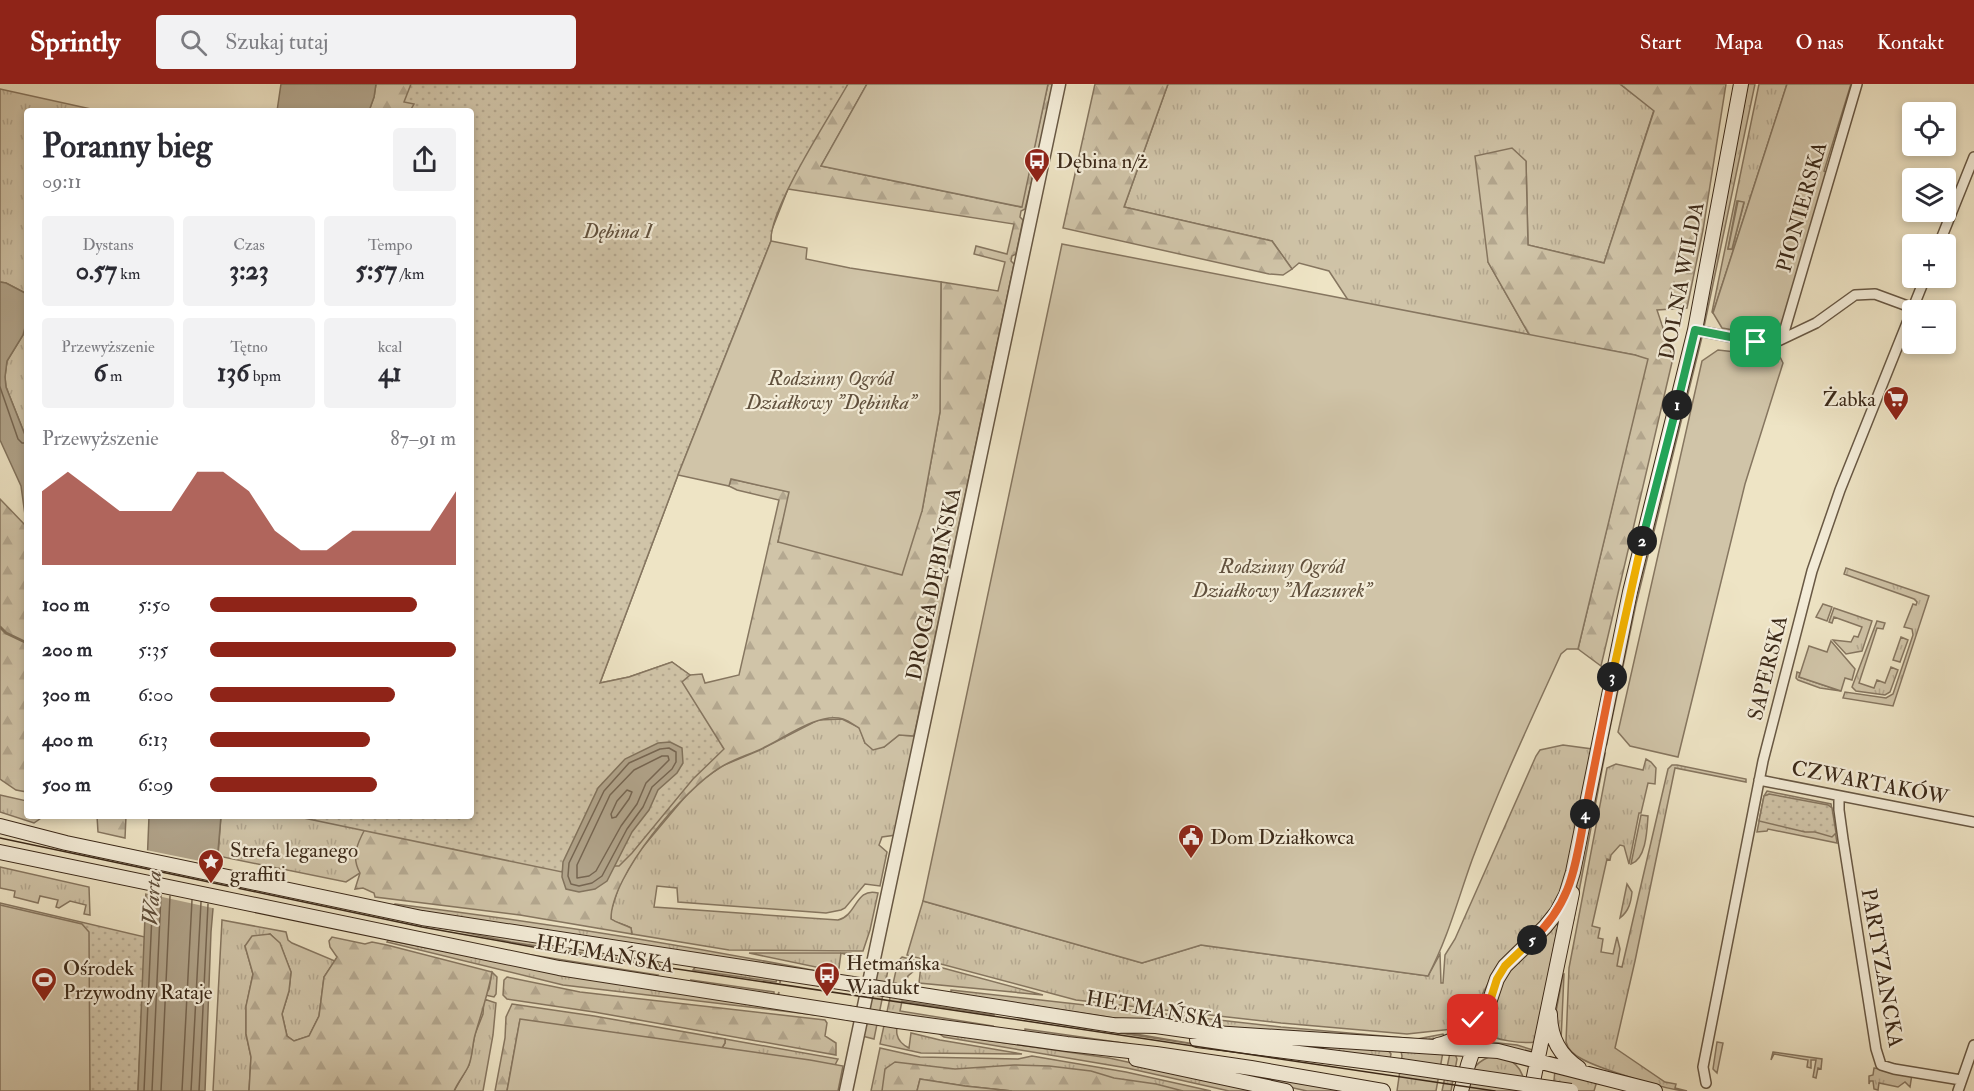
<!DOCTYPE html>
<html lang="pl">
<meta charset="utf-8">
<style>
:root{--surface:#fff;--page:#f2f2f3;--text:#2b2b33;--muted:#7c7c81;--accent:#8f2418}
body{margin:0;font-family:"IM FELL Double Pica",serif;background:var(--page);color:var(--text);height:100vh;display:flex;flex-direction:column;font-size:22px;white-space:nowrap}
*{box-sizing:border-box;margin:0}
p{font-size:20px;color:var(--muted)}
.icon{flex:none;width:33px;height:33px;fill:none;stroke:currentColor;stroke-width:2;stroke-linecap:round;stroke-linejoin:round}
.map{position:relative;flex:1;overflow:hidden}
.details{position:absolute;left:24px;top:24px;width:450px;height:711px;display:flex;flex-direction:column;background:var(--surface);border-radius:6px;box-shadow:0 3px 9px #0003}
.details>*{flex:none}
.buttons{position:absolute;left:1902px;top:18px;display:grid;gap:12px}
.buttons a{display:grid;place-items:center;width:54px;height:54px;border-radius:6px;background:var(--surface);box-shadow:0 3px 9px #0003;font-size:30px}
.pin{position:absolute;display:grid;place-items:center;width:51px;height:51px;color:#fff;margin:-26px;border-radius:12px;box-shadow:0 3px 9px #0006}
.km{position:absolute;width:30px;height:30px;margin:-15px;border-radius:50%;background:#222;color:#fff;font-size:16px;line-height:30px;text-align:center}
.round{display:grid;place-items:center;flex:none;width:63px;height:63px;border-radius:6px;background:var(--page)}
.headline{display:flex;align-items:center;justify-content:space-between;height:102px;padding:0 18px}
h1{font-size:33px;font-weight:700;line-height:45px}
.stats{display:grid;grid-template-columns:repeat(3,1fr);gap:9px;height:102px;padding:6px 18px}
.stats div{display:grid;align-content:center;border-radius:6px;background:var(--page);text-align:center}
.stats b{font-size:26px;font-weight:700}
.stats small{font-size:16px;font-weight:400}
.stats p{font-size:16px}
.chart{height:168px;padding:12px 18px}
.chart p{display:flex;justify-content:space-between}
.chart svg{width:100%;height:108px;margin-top:6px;fill:var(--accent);opacity:.7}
ul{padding:0 18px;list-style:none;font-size:20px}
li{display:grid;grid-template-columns:96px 72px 1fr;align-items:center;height:45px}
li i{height:15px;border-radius:8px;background:var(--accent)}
header{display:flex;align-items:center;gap:36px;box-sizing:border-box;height:84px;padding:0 30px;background:var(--accent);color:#fff}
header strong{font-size:28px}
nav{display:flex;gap:33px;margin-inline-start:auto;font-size:21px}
.search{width:420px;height:54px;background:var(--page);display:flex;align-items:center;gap:15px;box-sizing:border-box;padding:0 21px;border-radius:6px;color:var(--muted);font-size:22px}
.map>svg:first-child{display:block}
</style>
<header>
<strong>Sprintly</strong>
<div class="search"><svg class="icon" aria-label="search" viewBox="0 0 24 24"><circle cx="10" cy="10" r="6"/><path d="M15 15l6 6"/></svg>Szukaj tutaj</div>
<nav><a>Start</a><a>Mapa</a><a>O nas</a><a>Kontakt</a></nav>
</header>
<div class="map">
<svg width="1974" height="1007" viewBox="0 0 1974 1007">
<defs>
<pattern id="grass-tufts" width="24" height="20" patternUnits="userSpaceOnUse" patternTransform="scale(1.5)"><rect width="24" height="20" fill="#d0c4a8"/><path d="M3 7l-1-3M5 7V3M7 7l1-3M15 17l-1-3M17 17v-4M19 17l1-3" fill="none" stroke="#b4a890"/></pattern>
<pattern id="forest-firs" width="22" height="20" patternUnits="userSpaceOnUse" patternTransform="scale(1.5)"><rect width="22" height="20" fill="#d0c4a8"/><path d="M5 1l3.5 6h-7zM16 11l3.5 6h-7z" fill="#b4a890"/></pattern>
<pattern id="park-dots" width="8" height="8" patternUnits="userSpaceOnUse" patternTransform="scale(1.5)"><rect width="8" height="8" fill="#d0c4a8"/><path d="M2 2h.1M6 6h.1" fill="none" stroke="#b4a890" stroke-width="1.8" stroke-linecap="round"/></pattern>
</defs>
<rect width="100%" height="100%" fill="#eee4c5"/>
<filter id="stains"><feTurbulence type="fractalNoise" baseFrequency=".00333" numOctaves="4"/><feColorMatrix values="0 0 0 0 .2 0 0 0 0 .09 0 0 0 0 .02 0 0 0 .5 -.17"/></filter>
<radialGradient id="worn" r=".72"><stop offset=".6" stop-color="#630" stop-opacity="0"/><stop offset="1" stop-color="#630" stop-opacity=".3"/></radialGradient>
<path fill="url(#grass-tufts)" stroke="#867660" stroke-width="1.5" fill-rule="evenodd" d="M1168 0H1620L1654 26 1604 179 1528 161 1526 77 1488 178 1530 252 1348 216 1329 187 1299 179 1292 185 1272 157 1124 123Z
M1748 0H1755L1704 243 1701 240Z
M1759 0H1787L1713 229 1712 228ZM1737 117 1744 119 1732 165H1728Z
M0 5 100 27H27V210L6 199 0 198Z
M27 236V356L6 303 5 293 7 277 23 251Z
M1702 253 1636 520 1607 659 1606 656 1633 514 1700 254Z
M1846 484 1929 512 1893 622 1843 614 1845 608 1886 614 1893 610 1913 551 1912 545 1904 543 1913 520 1916 521 1917 518 1914 515 1844 490Z
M1834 524 1872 537 1862 567 1846 570 1833 556 1851 558 1854 552 1858 553 1862 543 1834 533 1832 539 1829 538Z
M1877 537 1885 539 1883 545 1877 544 1859 599 1874 604 1877 596 1885 599 1891 583 1898 586 1890 608 1885 611 1856 607 1852 603Z
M1901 553 1908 556 1900 578 1893 576Z
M1797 588 1800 589 1799 593 1841 607 1820 604 1798 596 1796 594Z
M842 635 860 644 865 659 884 663 899 651 914 652 915 654 896 751 882 753 879 761 887 768 880 802 865 800 845 824 841 826 826 829 678 818 677 804 657 802 654 823 838 836C857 832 855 803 878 809L870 846 863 867 729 866 632 850 631 844C624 840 618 840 611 835V827L619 802 637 770 694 702 722 682 760 666 818 636Z
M1563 661 1592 665 1564 802 1548 830 1497 883 1469 935 1462 944 1458 941 1453 945 1407 950 1281 939 1076 916 907 871 923 817 1142 879 1201 861 1428 892 1440 870 1441 899H1443L1445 871 1455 855 1536 672 1540 666Z
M1605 670 1573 839C1573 785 1591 727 1601 674Z
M1646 675 1651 678 1656 684 1655 700 1648 699 1641 729H1639L1629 780 1624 762 1620 761 1611 771 1610 776 1607 775 1592 842 1600 844 1598 854 1603 855 1601 868 1613 870 1617 853 1620 865 1617 882 1622 883 1668 685 1672 681H1677L1746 695V698L1675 684 1635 877 1615 964 1665 998 1676 1000 1675 1004 1687 1007C1669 1007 1598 984 1582 975 1574 971 1568 966 1566 958L1569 884 1607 684 1616 680 1643 686Z
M1767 707 1831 720 1837 759 1768 745 1767 747 1757 748 1764 712Z
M0 711 27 717V732H44L34 739 0 728Z
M1641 731 1648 732C1647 747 1646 775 1631 780Z
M221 732H383L360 789 346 798 218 772Z
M0 783 89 803 90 831 84 830 86 821 70 817 59 824 56 823 58 816 40 812 38 819 14 813 15 807 0 804Z
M1627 800 1632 808C1631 818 1629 827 1620 834Z
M395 820C540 838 684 861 827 889L485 839 395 822Z
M360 827 656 876 659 881 511 858Z
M222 836 286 848 288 856 292 859 335 877 324 893 319 932 309 952 294 957 287 952 282 930 289 907 291 888 280 860 270 850 245 862 253 890 246 923V950L251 973 249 1007H213Z
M1559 837 1535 958C1522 960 1495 956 1484 949L1500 902 1516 876Z
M388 856 554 889 816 931 563 901 387 858Z
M513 868 658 891 656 894 586 884Z
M749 869H850L861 872 858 881 851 872 841 869 839 884 835 887Z
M902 873 1043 911 919 899 921 881 908 892 902 914 994 929V931L902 917 900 927 993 942 992 944 899 930C896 945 893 956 909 964L911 949 940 956 1022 970 921 969 880 960 898 877Z
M878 876 888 878 889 881 874 955 862 952Z
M696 882 781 894 780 899V896L777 895 776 898 693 886Z
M492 888 497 893 496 910 494 913 485 911 489 905Z
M1563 890H1564L1561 957 1555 933Z
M691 896 774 908V911L777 912 779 908 778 914 692 900Z
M951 906 1281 943 1417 955 1443 950 1445 953 1420 957 1127 936 951 909Z
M484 915 496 919 493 951 483 1007H454L469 981 475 950 483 930Z
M1027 934 1089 942 1206 962 1026 935Z
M1025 945 1130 960 1131 962 1025 949Z
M938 949 1109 974 1261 1007H1229L1127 984 944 953Z
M1204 950 1388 966 1391 970 1390 975Z
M725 955 838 975 835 981 722 964 725 959Z
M1481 957 1517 961 1533 966 1532 970 1480 961Z
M880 964 920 973 1018 975 1032 972 1126 988 1211 1007H1012L920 995 917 1007H871Z
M1401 967 1443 968 1436 1007H1397L1402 972Z
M1773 968 1822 975 1821 985 1818 984 1816 994 1813 993 1816 976H1811V984L1807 983 1808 976 1774 970 1771 976Z
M1450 969 1455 970 1457 975 1451 1007H1442Z
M1489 973C1512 971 1525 984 1525 1007H1466C1470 990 1472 980 1489 973Z
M1198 981 1353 1007H1307L1198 983Z
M1874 984 1912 990 1910 1003 1905 998 1898 1003 1879 999 1878 1006 1874 1005 1873 997H1870L1869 1000V992L1873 991Z
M1555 986 1597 997 1594 1007H1553Z"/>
<path fill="url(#forest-firs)" stroke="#867660" stroke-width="1.5" fill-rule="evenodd" d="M376 0H448L429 27H369L374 13Z
M700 0H867L821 82 1021 123 1048 0H1055L1037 84H1035L1025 125 1021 127 1020 133 1023 136 1016 170 1012 172 1011 177 1014 180 914 652 899 651 884 663 873 666 865 659 859 644C854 641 849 637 843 635 820 628 787 652 767 662 752 670 735 674 721 683 684 705 611 791 611 835 618 840 624 840 631 844L632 850 520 831 375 813 374 809 363 804 355 805 360 789C351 773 357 760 365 745L471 732ZM788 105 1014 140 1007 170 976 162 974 170 1005 178 998 207 941 198 940 328 922 427 778 458 790 408 731 395 729 402 737 406 779 416 739 591 705 599 702 590 690 591 672 578 629 593 600 599 678 391 771 157V148Z
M1095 0H1168L1124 123 1272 157 1292 185 1283 191 1269 190 1063 144Z
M1620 0H1726L1703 146 1687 224 1657 226 1673 274 1601 582 1578 565 1647 276 1635 271 1530 252 1488 178 1475 72 1512 64 1526 77 1528 161 1604 179 1654 27Z
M0 415 26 442 27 708 16 706 0 695Z
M97 732H126L125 754 98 748Z
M270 850 280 859 291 888 289 907 282 930 287 952 294 957 309 952 319 932 324 893 337 873 330 863 329 857 332 853 365 860 372 858 387 861 492 888C488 910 481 930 475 951 472 961 473 973 468 983 464 991 458 998 454 1007H249L251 973 246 950V922L253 890 245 862 252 852Z
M507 893 580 908 825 936 827 939 825 952 836 959V971L594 928 507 915 503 911 504 896Z
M512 920 594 932 725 955V959L722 964 520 936 507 1007H495L505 954 506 933Z
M895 978 955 985 1014 981 1049 982 1091 987 1114 994 1156 1000 1183 1007H1012L965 1002 920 995 917 1007H882L885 985Z"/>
<path fill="url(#park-dots)" stroke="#867660" stroke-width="1.5" d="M411 0H848C830 32 769 125 771 157L678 391 600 599 629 593 672 578 690 591 682 598 724 665 693 695 632 769 619 782H564L562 788 294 732H471V27H410L414 20 404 18Z
M1769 710 1828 721 1832 724 1836 749 1832 753 1815 748H1805L1759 737 1764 712Z
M0 819 145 853 138 1007H0Z"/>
<path fill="#d0c4a8" stroke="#867660" stroke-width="1.5" d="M867 0H1048L1022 123 821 82Z
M1787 0H1851L1824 87 1830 90 1779 250 1774 253 1722 244 1713 229Z
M1738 117 1744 118 1732 165H1728Z
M771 157 807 164 806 175 850 184 941 198 940 328 922 427 902 491 778 458 789 408 731 395 729 402 678 391Z
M1062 160 1635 271 1648 275 1578 565H1567L1561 570C1530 638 1498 706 1472 776 1458 815 1448 854 1428 892L1201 861 1142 879 923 817Z
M1718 266 1780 273 1783 279 1745 400 1678 673 1630 662 1618 648 1702 277Z
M1823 520 1832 523 1827 537 1816 533Z
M1831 557 1855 585 1852 596 1845 594 1841 607 1799 593 1809 562 1827 568Z
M0 821 82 840 89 848 90 1007H0Z
M520 935 810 976 843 982 838 1007H507Z
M1717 958 1723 959 1717 989 1713 985Z
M920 995 965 1002 1012 1007H917Z"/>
<path fill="#b1a48b" stroke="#82735d" stroke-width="1.5" d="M281 0H376L374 13 369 27H277Z
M0 198 6 199 27 210V236L23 251 7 277 5 293 6 303 27 356V474L25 431 21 402 0 356Z
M670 658 682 664 683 679 677 689 658 706 649 726 632 748 607 797 595 805 579 808 566 805 562 793 563 778 598 704 625 675 658 659Z
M149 732H221L211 848 205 1007H138Z"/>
<path fill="#eee4c5" d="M146 766 220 781 217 825 144 809Z"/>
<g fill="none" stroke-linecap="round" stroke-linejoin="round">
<path stroke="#766652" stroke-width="1.5" d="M0 303 18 355 22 359H27
M669 664 676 668V678L672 685 652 703 643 723 627 745 602 792 592 799 579 802 571 800 568 792 569 779 604 707 629 679 660 665Z
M662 672H668L669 676 646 699 637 720 621 742 596 787 589 792 577 794V781L610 711 634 686Z
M627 706 632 708 629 715 616 733 612 734 611 730 617 717Z
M144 1007 153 808
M152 1007 161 810
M161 1007 170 812
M182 1007 192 816
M191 1007 201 818
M199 1007 208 820"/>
<path stroke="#82735d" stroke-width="3" d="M0 543 6 549 27 559"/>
<defs>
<path id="minor" d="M1939 160 1974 73
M1695 246 1756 258 1774 259 1816 239 1855 211 1875 210 1913 224
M1782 255 1857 0
M1759 696 1974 738
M1839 712V726L1843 755 1876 965 1881 981 1894 985 1961 996
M1706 999 1703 983 1763 677 1812 487 1840 406 1925 194
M1958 1007 1974 961"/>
<path id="tertiary" d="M846 1007 1059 0"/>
<path id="secondary" d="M0 742 66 759 422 834 853 900
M0 768 559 884 848 929
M903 908 1119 942
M1550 930C1550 953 1559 971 1579 984
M898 937 1067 960 1156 970 1251 984 1383 1007
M1111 941 1156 942 1198 948 1498 967 1655 1007
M1197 956 1401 982
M1438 961C1460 957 1471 939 1484 923
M1136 975 1286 1007
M1461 1007 1468 981 1497 895 1505 882 1545 843 1557 828 1566 811 1573 788 1630 508 1695 246 1741 0
M1531 1007 1572 809"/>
</defs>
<use href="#minor" stroke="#685844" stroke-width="12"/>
<use href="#tertiary" stroke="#685844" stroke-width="15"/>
<use href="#secondary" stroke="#3b2919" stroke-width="16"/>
<use href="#minor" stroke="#f4edd9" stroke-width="9"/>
<use href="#tertiary" stroke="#f4edd9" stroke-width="12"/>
<use href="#secondary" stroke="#f4edd9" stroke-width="14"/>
<path stroke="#3b2919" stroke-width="1.5" d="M0 754 422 843 550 866 1495 1007"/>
<defs>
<path id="secondary-bridge" d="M853 900 903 908
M848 929 898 937
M1401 982 1571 1007"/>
</defs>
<use href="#secondary-bridge" stroke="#3b2919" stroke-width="16" stroke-linecap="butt"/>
<use href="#secondary-bridge" stroke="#f4edd9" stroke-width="14"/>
</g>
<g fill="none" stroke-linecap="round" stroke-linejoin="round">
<defs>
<path id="split-1" d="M1677 321 1695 246 1756 258"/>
<path id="split-2" d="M1642 457 1677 321"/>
<path id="split-3" d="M1612 593 1642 457"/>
<path id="split-4" d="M1585 730 1612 593"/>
<path id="split-5" d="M1532 856C1573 818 1575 781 1585 730"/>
<path id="split-6" d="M1473 936 1491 914 1497 895 1505 882 1532 856"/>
</defs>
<use href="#split-1" stroke="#fff" stroke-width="12"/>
<use href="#split-2" stroke="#fff" stroke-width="12"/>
<use href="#split-3" stroke="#fff" stroke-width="12"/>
<use href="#split-4" stroke="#fff" stroke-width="12"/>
<use href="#split-5" stroke="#fff" stroke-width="12"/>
<use href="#split-6" stroke="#fff" stroke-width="12"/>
<use href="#split-1" stroke="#22a559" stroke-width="8"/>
<use href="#split-2" stroke="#22a559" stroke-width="8"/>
<use href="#split-3" stroke="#f5b400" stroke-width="8"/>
<use href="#split-4" stroke="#f0652b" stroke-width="8"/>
<use href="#split-5" stroke="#f0652b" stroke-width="8"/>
<use href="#split-6" stroke="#f5b400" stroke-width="8"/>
</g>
<defs>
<symbol id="bus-pin" viewBox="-11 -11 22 30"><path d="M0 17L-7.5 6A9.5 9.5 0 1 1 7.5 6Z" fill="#8f2418" stroke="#f4edd9"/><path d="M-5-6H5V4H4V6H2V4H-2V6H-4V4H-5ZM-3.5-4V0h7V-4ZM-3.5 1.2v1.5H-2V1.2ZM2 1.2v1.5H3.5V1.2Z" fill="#fff"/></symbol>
<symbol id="supermarket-pin" viewBox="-11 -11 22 30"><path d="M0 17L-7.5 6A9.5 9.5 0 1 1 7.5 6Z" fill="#8f2418" stroke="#f4edd9"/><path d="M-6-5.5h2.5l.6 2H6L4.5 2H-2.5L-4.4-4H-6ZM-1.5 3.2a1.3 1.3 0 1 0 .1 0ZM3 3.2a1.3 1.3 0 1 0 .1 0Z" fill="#fff"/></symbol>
<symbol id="civic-pin" viewBox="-11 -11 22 30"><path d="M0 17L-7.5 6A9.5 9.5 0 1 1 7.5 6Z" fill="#8f2418" stroke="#f4edd9"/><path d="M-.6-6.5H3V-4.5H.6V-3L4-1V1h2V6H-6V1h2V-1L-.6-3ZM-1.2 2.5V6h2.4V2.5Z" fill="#fff"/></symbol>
<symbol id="sight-pin" viewBox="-11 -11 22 30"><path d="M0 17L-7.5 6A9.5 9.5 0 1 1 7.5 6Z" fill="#8f2418" stroke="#f4edd9"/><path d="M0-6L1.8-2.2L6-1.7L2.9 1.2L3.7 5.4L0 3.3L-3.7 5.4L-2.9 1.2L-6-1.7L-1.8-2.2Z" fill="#fff"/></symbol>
<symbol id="stadium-pin" viewBox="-11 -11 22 30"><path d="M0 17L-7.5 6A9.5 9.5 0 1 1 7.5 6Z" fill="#8f2418" stroke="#f4edd9"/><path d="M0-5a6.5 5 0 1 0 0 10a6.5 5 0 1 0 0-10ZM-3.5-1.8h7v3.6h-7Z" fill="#fff"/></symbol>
</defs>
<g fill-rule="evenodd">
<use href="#bus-pin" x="1022" y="62" width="30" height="40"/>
<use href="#supermarket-pin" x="1881" y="300" width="30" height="40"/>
<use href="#civic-pin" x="1176" y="738" width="30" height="40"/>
<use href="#sight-pin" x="196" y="763" width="30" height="40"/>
<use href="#bus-pin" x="812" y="876" width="30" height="40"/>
<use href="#stadium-pin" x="29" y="881" width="30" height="40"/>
</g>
<g text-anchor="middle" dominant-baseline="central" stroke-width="4.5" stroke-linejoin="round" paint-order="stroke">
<g font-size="21" fill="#3b2919" stroke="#f4edd9" text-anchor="start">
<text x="1056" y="77">Dębina n/ż</text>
<text x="1876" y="315" text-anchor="end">Żabka</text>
<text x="1210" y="753">Dom Działkowca</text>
<text x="230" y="766">Strefa leganego<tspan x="230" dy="24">graffiti</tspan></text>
<text x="846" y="879">Hetmańska<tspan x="846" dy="24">Wiadukt</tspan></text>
<text x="63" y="884">Ośrodek<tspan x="63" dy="24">Przywodny Rataje</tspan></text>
</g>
<g font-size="21" fill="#3b2919" stroke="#f4edd9">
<text transform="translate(1802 123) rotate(-74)">PIONIERSKA</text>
<text transform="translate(1682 197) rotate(-79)">DOLNA WILDA</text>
<text transform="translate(934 500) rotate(-78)">DROGA DĘBIŃSKA</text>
<text transform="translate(1768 584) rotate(-76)">SAPERSKA</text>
<text transform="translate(1870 699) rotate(11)">CZWARTAKÓW</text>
<text transform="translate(605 870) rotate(10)">HETMAŃSKA</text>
<text transform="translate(1882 884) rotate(80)">PARTYZANCKA</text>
<text transform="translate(1155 926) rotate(10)">HETMAŃSKA</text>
</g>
<g font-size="21" font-style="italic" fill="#60503d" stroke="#f4edd9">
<text x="618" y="147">Dębina I</text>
<text x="831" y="294">Rodzinny Ogród<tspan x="831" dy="24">Działkowy "Dębinka"</tspan></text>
<text x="1282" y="482">Rodzinny Ogród<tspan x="1282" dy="24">Działkowy "Mazurek"</tspan></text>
</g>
<g font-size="22" font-style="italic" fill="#5e4e3b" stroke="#f4edd9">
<text transform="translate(152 814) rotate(-86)">Warta</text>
</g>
</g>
<rect width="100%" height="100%" filter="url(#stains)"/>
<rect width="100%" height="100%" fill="url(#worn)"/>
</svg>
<div class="buttons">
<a><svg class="icon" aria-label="locate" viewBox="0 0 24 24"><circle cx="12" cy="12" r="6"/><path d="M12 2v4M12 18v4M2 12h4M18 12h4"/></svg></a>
<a><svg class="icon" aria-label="layers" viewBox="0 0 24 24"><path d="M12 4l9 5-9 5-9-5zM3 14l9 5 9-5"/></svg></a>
<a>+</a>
<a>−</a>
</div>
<div class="pin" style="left:1756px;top:258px;background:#1e9e55"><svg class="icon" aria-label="arrive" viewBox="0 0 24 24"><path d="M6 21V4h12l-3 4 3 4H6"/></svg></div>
<div class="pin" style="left:1473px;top:936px;background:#d93025"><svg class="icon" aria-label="check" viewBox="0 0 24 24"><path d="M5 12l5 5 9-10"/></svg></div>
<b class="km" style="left:1677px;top:321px">1</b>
<b class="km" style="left:1642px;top:457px">2</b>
<b class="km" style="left:1612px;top:593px">3</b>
<b class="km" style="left:1585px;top:730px">4</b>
<b class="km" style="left:1532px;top:856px">5</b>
<section class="details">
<div class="headline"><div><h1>Poranny bieg</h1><p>09:11</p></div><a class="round"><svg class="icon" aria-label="share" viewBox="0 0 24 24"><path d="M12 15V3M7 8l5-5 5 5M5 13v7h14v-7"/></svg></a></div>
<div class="stats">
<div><p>Dystans</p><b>0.57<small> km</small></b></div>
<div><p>Czas</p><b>3:23</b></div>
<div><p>Tempo</p><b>5:57<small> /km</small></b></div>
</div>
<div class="stats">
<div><p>Przewyższenie</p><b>6<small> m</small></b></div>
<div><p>Tętno</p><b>136<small> bpm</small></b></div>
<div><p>kcal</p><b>41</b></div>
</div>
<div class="chart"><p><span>Przewyższenie</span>87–91 m</p>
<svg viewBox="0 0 160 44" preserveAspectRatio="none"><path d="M0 44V14L10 6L20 14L30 22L40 22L50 22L60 6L70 6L80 14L90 30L100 38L110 38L120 30L130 30L140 30L150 30L160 14V44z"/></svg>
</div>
<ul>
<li><b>100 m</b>5:50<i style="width:84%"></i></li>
<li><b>200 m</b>5:35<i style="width:100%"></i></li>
<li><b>300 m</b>6:00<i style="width:75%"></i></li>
<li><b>400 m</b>6:13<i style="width:65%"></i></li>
<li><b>500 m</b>6:09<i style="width:68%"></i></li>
</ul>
</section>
</div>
